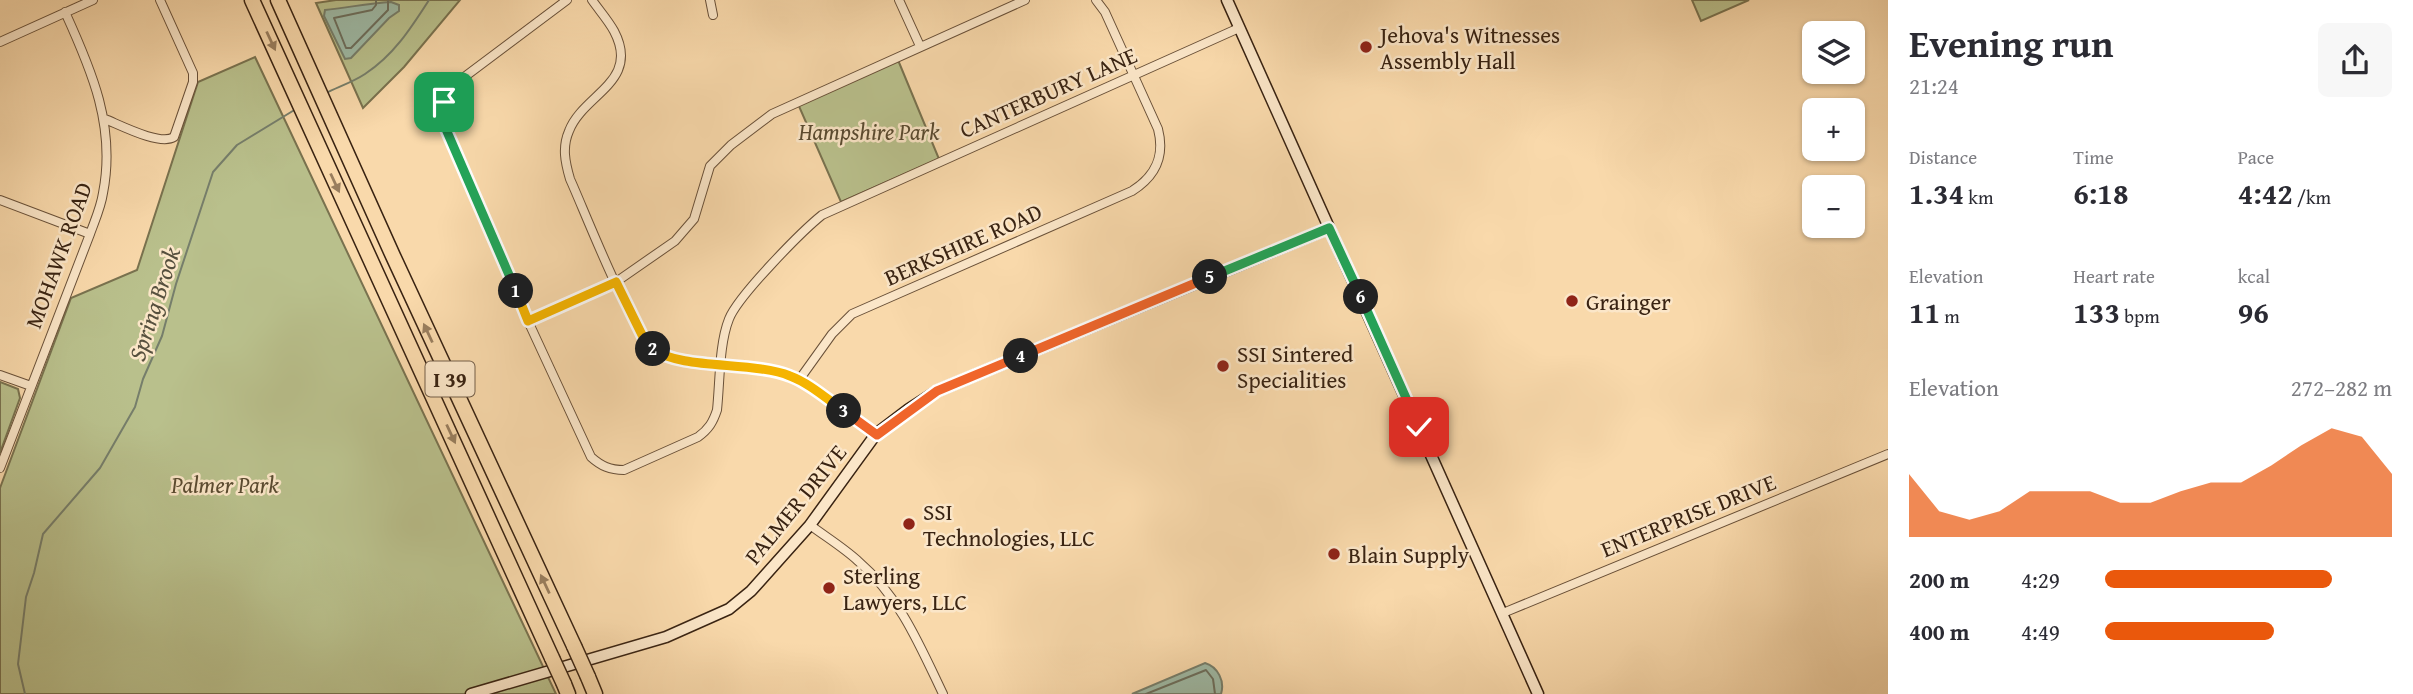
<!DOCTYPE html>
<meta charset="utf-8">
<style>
:root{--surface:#fff;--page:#f7f7f7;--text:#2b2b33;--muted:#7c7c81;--accent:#ea580c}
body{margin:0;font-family:"Gentium Book Plus",serif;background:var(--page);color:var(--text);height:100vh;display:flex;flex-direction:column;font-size:26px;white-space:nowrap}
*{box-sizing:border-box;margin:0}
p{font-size:23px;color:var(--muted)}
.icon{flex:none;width:38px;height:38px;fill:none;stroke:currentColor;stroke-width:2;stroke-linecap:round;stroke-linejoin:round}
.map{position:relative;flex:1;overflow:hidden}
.drawer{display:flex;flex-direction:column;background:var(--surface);width:525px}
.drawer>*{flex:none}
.controls{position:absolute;left:1802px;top:21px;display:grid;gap:14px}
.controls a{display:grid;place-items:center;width:63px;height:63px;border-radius:10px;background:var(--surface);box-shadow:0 2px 5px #0004;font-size:35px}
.pin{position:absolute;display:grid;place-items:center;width:60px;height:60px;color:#fff;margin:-30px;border-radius:14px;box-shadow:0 4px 10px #0006}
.km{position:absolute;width:35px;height:35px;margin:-18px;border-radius:50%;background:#222;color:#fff;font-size:19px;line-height:35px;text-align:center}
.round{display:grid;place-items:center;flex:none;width:74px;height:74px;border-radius:10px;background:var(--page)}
.headline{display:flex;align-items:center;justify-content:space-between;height:119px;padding:0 21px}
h1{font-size:38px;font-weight:600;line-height:52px}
.figures{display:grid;grid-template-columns:repeat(3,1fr);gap:10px;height:119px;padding:7px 21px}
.figures div{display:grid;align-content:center}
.figures b{font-size:30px;font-weight:600}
.figures small{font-size:19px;font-weight:400}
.figures p{font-size:19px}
.chart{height:196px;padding:14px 21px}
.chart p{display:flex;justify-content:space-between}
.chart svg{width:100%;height:126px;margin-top:7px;fill:var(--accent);opacity:.7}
ul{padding:0 21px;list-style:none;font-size:23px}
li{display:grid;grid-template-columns:112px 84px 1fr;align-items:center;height:52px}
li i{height:18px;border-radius:9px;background:var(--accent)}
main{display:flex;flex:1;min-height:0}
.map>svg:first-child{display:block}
</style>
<main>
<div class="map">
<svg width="1888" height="694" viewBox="0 0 1888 694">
<rect width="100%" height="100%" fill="#f9d9ab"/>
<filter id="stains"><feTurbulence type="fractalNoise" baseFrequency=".00286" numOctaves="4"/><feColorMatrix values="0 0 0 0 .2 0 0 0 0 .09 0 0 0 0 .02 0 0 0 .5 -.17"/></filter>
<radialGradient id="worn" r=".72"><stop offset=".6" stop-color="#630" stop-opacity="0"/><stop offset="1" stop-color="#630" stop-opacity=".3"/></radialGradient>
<path fill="#b9c08c" stroke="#79724f" stroke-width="2" d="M336 0H460L404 67 363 108 316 3Z
M1692 0H1749L1701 21Z
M255 57 556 694H0V488L71 298 137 270 198 82Z
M898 60 939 159 841 202 798 104Z
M0 382 18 389 20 398 0 453Z"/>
<path fill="#9ebaa6" stroke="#767e6b" stroke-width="2" d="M391 2 399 5V11L389 18 351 58 345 59 324 16 325 10C347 8 368 3 391 2Z
M1205 663C1218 667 1225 681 1221 694H1132Z"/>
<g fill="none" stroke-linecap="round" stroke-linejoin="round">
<path stroke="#6c6e5c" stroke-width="2" d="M376 0V5L372 10 334 18 346 48H351L388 10V0
M1146 694 1206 670 1213 679 1215 694"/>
<path stroke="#767e6b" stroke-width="2" d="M326 93C338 87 353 82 365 74 394 55 411 28 429 0
M25 694 18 664 26 597 34 573 43 534 100 468 135 407 143 379 162 336 176 284 213 172 237 145 296 109"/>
<defs>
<path id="street" d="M567 0 455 84 444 101 442 120 528 321 591 457C601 466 610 470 624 470L698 437C709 429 713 422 717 410 720 382 719 344 729 319 738 296 801 232 822 215L1239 28
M592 0C599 10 608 20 614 31 641 82 583 94 569 131 562 147 565 162 570 179 585 212 632 334 656 351 679 368 754 364 787 375 811 382 855 419 876 434
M710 0 713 15
M899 0 920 46
M0 42 93 0
M105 119C120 125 160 146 174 137L193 82V73L160 0
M0 200 90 234
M528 321 616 282 675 241 694 219 710 166 731 145 772 114 1025 0
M0 375 31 386
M799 380 832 334 852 314 1132 191C1156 176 1165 156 1158 129L1105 12 1096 0
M0 468 90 234C95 220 101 207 103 193 116 127 92 71 65 12
M810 525C826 537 844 548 858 561 900 597 920 646 943 694
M1503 613 1888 454"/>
<path id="secondary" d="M1227 0 1538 694
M471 694 666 637 729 609 751 591 810 525 876 434 909 409 937 391 1329 228"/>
<path id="highway" d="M252 0 552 658
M278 0 393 256 574 646
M588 677 595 694
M564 684 568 694"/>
</defs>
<use href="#street" stroke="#695038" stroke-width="10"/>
<use href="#secondary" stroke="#392312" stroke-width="13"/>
<use href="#highway" stroke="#392312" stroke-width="17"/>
<use href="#street" stroke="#fbe6c8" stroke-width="8"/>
<use href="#secondary" stroke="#fbe6c8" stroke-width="10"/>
<use href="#highway" stroke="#f9d9ab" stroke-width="14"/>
<defs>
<path id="highway-bridge" d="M574 646 588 677
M552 658 564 684"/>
</defs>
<use href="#highway-bridge" stroke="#392312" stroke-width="17" stroke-linecap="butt"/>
<use href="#highway-bridge" stroke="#f9d9ab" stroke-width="14"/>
</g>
<defs><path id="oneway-solid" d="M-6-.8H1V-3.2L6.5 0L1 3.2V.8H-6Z" transform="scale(1.75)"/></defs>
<g fill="#997e5e">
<use href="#oneway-solid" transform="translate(271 41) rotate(65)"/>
<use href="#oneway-solid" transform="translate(335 183) rotate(65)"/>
<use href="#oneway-solid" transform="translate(428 333) rotate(-115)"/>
<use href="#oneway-solid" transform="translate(451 434) rotate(65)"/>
<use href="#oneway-solid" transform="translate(545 584) rotate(-115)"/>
</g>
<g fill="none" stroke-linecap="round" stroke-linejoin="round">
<defs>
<path id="split-1" d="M444 102 442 120 516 291"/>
<path id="split-2" d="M516 291 528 321 616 282 645 341 653 349"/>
<path id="split-3" d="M653 349C680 370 754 361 790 376 809 383 827 399 844 411"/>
<path id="split-4" d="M844 411 877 435 937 391 1021 356"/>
<path id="split-5" d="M1021 356 1210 277"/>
<path id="split-6" d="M1210 277 1329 228 1361 297"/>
<path id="split-7" d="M1361 297 1419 427"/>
</defs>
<use href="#split-1" stroke="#fff" stroke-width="14"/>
<use href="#split-2" stroke="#fff" stroke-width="14"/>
<use href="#split-3" stroke="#fff" stroke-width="14"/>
<use href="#split-4" stroke="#fff" stroke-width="14"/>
<use href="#split-5" stroke="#fff" stroke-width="14"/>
<use href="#split-6" stroke="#fff" stroke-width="14"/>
<use href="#split-7" stroke="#fff" stroke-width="14"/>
<use href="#split-1" stroke="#22a559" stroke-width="9"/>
<use href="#split-2" stroke="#f5b400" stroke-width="9"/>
<use href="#split-3" stroke="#f5b400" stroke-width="9"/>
<use href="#split-4" stroke="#f0652b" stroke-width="9"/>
<use href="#split-5" stroke="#f0652b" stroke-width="9"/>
<use href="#split-6" stroke="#22a559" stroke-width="9"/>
<use href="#split-7" stroke="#22a559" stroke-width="9"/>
</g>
<g fill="#8f2418" stroke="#fbe6c8" stroke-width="2.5">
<circle cx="1366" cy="47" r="7"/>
<circle cx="1572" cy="301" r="7"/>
<circle cx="1223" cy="366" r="7"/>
<circle cx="909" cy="524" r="7"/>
<circle cx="1334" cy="554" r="7"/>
<circle cx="829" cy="588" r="7"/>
</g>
<g text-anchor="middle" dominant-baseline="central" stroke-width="5" stroke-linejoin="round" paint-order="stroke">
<rect fill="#fbe6c8" stroke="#735e49" stroke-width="2" x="425.5" y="361.5" width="49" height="35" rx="5"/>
<g font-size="21" font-weight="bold" fill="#392312">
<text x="450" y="379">I 39</text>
</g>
<g font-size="23" fill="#392312" stroke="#fbe6c8" text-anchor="start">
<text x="1380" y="34">Jehova's Witnesses<tspan x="1380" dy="26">Assembly Hall</tspan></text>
<text x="1586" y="301">Grainger</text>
<text x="1237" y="353">SSI Sintered<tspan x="1237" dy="26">Specialities</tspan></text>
<text x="923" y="511">SSI<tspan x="923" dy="26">Technologies, LLC</tspan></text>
<text x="1348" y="554">Blain Supply</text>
<text x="843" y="575">Sterling<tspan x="843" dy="26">Lawyers, LLC</tspan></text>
</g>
<g font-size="23" fill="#392312" stroke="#fbe6c8">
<text transform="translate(1048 92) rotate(-24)">CANTERBURY LANE</text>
<text transform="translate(963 244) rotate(-24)">BERKSHIRE ROAD</text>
<text transform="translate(58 255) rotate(-70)">MOHAWK ROAD</text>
<text transform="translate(795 504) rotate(-51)">PALMER DRIVE</text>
<text transform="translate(1688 515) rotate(-22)">ENTERPRISE DRIVE</text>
</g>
<g font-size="23" font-style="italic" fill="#594a30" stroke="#fbe6c8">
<text x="869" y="131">Hampshire Park</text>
<text x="225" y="484">Palmer Park</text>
</g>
<g font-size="24" font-style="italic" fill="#57503e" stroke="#fbe6c8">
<text transform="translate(154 304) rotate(-72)">Spring Brook</text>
</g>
</g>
<rect width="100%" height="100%" filter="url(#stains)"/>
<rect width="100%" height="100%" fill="url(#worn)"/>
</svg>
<div class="controls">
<a><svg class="icon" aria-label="layers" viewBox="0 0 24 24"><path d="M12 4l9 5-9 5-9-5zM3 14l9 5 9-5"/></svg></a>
<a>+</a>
<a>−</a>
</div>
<div class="pin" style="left:444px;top:102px;background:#1e9e55"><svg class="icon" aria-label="arrive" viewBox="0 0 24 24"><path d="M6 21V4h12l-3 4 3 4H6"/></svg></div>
<div class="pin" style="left:1419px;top:427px;background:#d93025"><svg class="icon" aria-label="check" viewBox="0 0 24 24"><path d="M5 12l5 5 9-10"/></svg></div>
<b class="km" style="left:516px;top:291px">1</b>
<b class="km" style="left:653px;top:349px">2</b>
<b class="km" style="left:844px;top:411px">3</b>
<b class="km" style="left:1021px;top:356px">4</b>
<b class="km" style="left:1210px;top:277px">5</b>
<b class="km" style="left:1361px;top:297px">6</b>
</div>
<section class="drawer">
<div class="headline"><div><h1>Evening run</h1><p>21:24</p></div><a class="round"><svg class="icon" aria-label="share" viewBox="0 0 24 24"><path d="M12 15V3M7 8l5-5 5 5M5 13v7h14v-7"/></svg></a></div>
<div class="figures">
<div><p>Distance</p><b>1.34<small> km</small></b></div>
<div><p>Time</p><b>6:18</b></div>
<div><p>Pace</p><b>4:42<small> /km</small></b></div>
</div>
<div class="figures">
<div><p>Elevation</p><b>11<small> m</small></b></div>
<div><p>Heart rate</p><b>133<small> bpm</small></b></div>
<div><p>kcal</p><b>96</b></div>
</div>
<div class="chart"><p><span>Elevation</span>272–282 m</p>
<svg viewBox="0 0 160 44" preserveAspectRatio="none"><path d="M0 44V22L10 35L20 38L30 35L40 28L50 28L60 28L70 32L80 32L90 28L100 25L110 25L120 19L130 12L140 6L150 9L160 22V44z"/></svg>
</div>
<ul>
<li><b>200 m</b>4:29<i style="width:79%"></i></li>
<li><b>400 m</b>4:49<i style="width:59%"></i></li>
</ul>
</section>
</main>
